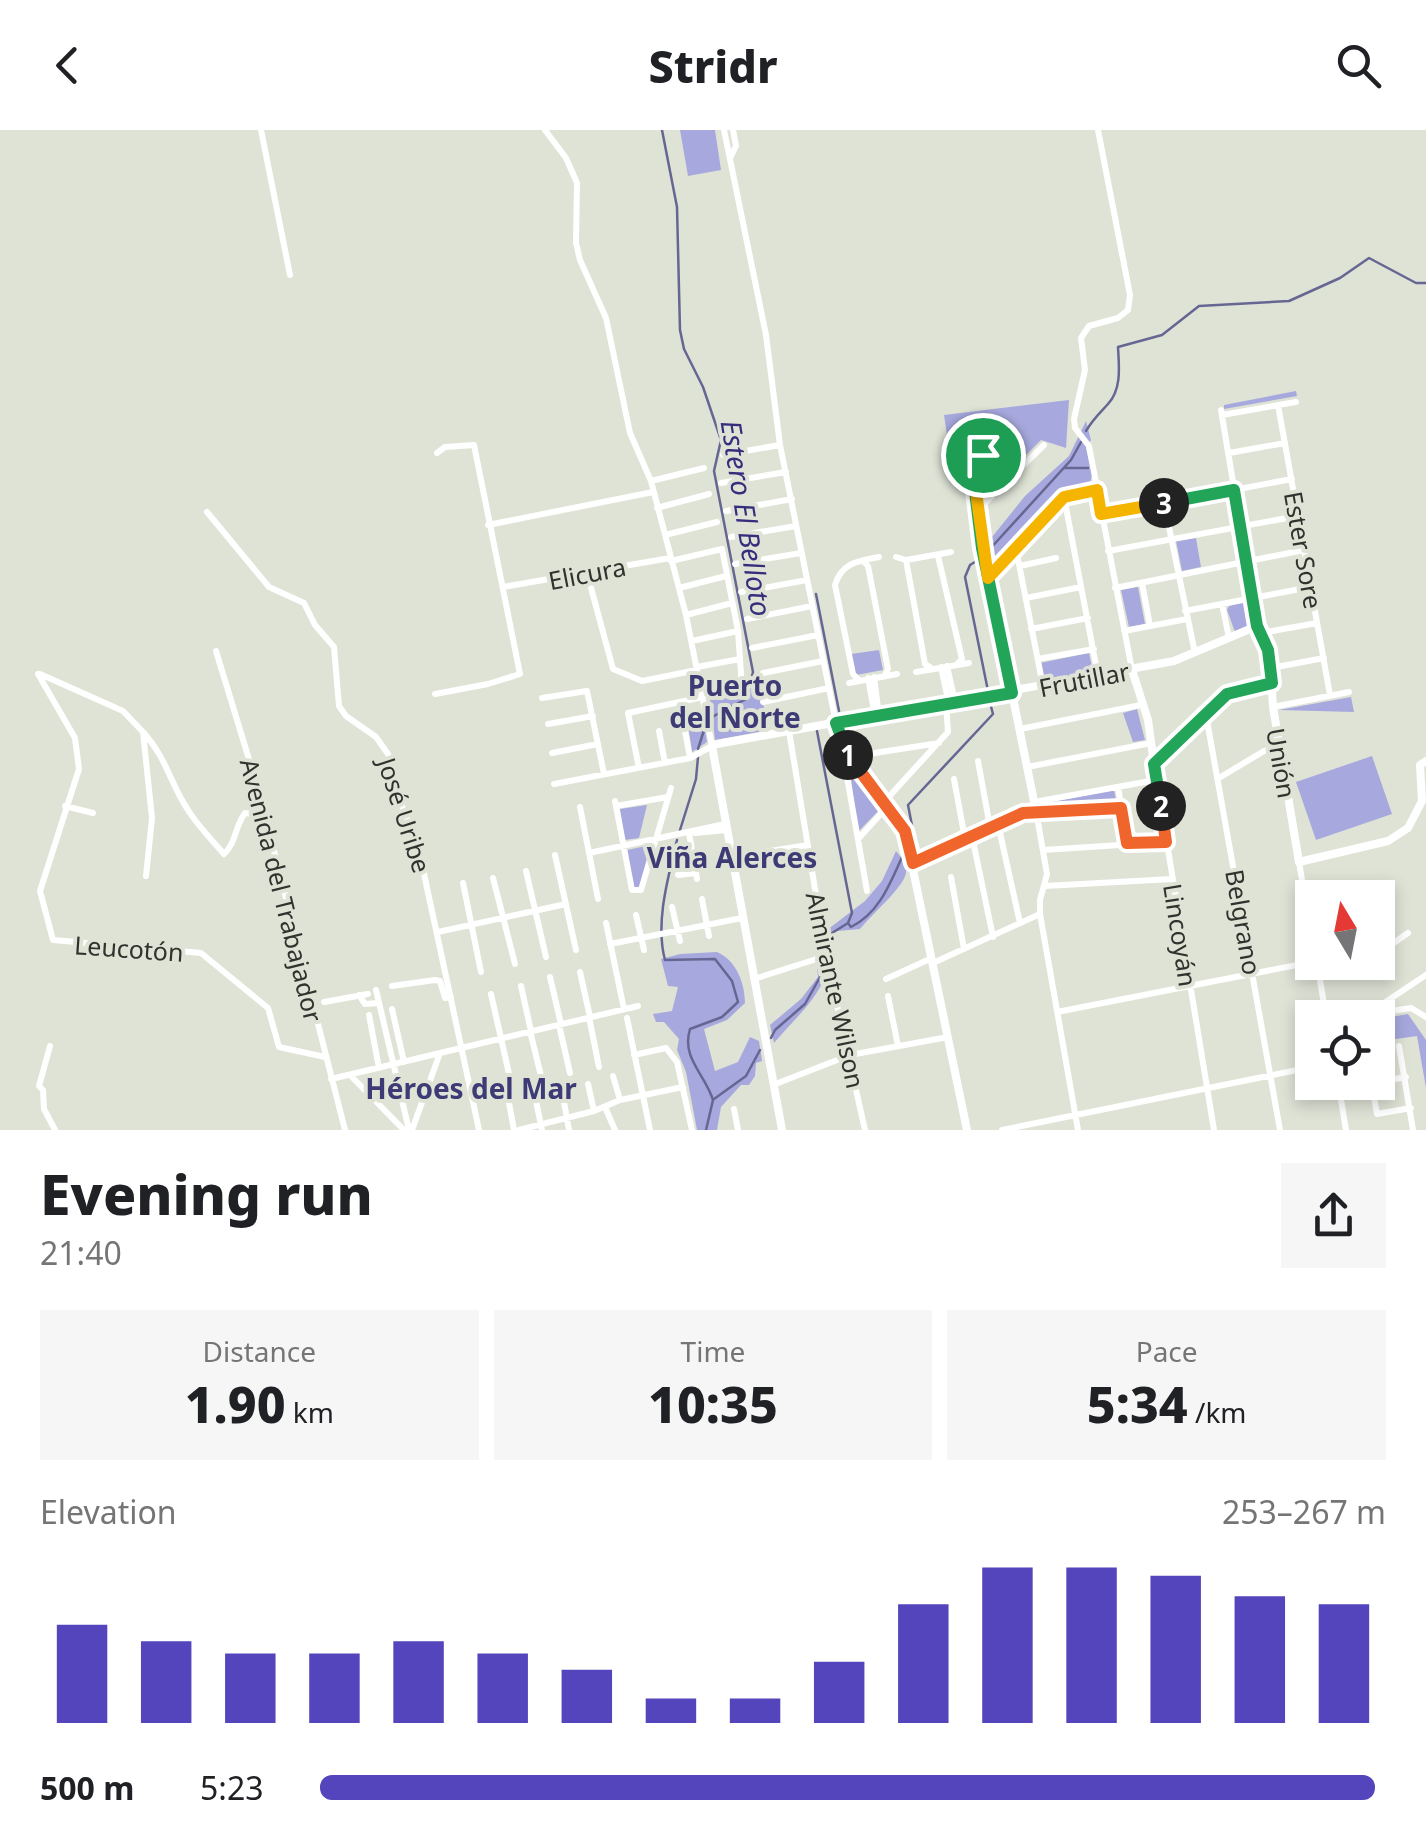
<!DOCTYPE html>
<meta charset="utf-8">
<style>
:root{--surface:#fff;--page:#f6f6f6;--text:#202124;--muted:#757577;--accent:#5445bc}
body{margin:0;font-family:"Noto Sans",sans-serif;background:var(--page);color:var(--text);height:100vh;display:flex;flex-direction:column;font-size:38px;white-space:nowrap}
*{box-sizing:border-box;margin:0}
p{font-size:32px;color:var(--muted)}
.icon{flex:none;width:55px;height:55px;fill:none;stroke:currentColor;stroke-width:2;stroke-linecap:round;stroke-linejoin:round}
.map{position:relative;height:1000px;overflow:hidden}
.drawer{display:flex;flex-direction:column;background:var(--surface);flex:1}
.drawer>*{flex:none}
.needle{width:65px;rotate:350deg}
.tools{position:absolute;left:1295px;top:750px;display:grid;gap:20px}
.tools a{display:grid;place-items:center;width:100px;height:100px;border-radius:0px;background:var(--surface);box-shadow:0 5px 15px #0003;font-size:50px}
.pin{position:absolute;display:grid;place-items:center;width:85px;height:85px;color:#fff;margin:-42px;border:5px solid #fff;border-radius:50%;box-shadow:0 2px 10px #0007}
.km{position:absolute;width:50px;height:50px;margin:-25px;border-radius:50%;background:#222;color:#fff;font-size:28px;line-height:50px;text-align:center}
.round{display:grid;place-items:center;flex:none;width:105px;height:105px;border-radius:0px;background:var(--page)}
.overview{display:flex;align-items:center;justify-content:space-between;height:170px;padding:0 40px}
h1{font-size:55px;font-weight:800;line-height:75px}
.metrics{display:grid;grid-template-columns:repeat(3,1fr);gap:15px;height:170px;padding:10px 40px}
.metrics div{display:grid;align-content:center;border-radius:0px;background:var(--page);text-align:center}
.metrics b{font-size:50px;font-weight:800}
.metrics small{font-size:28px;font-weight:400}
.metrics p{font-size:28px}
.chart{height:280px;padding:20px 40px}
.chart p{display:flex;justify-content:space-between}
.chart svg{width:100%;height:180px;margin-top:10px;stroke:var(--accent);stroke-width:6}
ul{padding:0 40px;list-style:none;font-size:32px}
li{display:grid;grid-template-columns:160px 120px 1fr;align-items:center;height:75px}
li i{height:25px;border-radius:12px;background:var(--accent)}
header{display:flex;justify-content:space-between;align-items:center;height:130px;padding:0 40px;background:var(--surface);font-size:45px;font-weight:800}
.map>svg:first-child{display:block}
</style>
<header><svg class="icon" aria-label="back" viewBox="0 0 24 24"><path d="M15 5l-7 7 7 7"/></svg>Stridr<svg class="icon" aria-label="search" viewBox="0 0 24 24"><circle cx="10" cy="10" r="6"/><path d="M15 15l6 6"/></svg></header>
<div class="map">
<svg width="1426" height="1000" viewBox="0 0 1426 1000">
<rect width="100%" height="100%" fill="#dfe3d6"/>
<path fill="#a7a9de" d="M680 0H715L721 40 688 46Z
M1296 261 1297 266 1224 279V275Z
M1069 270 1066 318 1041 310 1026 325 1017 316 1000 334 985 320 950 326 944 285Z
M1086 291 1091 310 1086 318 1092 344 1090 355 1060 362 990 435 988 412 1025 366 1069 326Z
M1196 408 1201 437 1182 441 1176 411Z
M1138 457 1145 494 1129 497 1121 460Z
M1244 472 1250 476 1253 490 1250 496 1235 502 1227 480 1229 476Z
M879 520 883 540 856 545 851 524Z
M1089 523 1093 541 1044 551 1040 533Z
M757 547 769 600 715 610 710 569 745 560 744 549Z
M1351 567 1354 582 1279 580Z
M1137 579 1145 610 1133 612 1123 583Z
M704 592 707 612 692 622 688 595Z
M1372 626 1392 684 1316 710 1296 652Z
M859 647 881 678 858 702 851 648Z
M1114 660 1117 675 1044 679 1041 674Z
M647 675 639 708 625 710 620 679Z
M651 715 639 758H634L627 720Z
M896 721C901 727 907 734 906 743 904 757 870 786 860 799L827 802V800L865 771 882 751Z
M717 822C736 830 745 853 745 873L727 890 704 899 715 941 738 932 750 907 759 911 762 931 756 933 755 946 749 955H741L721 977 717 1000H697L686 942 677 920 679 909 664 892H656L653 884 672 881 678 857 668 856 661 829 680 824Z
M823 835 826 845C814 874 793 890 774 913L770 895 801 869 818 847 817 838Z
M1408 884 1426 910V958L1417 906 1389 910 1385 888Z"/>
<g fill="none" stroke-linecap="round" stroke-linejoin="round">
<path stroke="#666693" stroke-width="2.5" d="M662 0 677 77 680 200 684 219 703 257 721 310 714 341 753 542 746 569 712 587
M1086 301C1093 289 1099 284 1108 274 1122 259 1119 236 1118 217L1162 205 1199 176 1289 171 1340 148 1369 128 1416 153H1426
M1065 338H1088
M989 420 1071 330 1081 312
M978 430 970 435 965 447 988 561
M816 464 839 581
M817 601 852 783 848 793
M698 619 705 597
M680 700 696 649 698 627
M677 710C668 748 655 793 665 830L715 829 732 851 738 872 722 887 690 899C681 928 705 944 713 970L706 1000
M915 711 908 675 993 584 989 569
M832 829V803L848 793 851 797C879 783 890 754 902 727
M771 908 775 900 805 874 824 840
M714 969 746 946 760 920"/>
<path stroke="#fff" stroke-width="6" d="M261 0 290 145
M545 0 566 28 577 53 576 113 580 130 606 188 630 303 651 351 686 485 712 616 690 628 554 654
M724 0 766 205 780 315 836 593
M1098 0 1130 165 1128 180 1118 188 1089 196 1081 208 1085 240 1074 289 1075 298 1089 316 1132 540
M730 28 736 16 733 0
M1278 275 1330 565
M1221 280 1257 496
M1222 285 1296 272
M1229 323 1285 313
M723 325 780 315
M972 337 983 325 971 326 982 418 1011 562
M651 351 704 338
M721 353 786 342
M1064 367 1098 546
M1164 373 1195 523
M657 378 709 364
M979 379 1044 315
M726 381 792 369
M207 382 269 457 304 473 315 495 334 517 339 576 346 586 376 607 388 624 400 671 418 716 479 1000
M1101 385 1292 349
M488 395 653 362
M665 405 717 392
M731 407 796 396
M1016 419 1043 556
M1108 421 1298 386
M938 426 962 529 958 533
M896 427 906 430 951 422
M906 430 925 534 930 537
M671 431 722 419 738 501 742 558 703 565
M863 431 868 436 888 539 885 545
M735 434 801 423
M1020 436 1056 428
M587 443 613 539 642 551 697 540
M989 447 1064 367 1097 360
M1142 453 1150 496
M503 457 670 428
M679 458 726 446
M1115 458 1304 420
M741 462 807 450
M1026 468 1081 457
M1222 474 1229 508
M1185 481 1311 457
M686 485 732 473
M747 489 812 476
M1031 499 1088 488
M1124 501 1187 489
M1261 503 1317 493
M692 511 738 501
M752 518 818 505
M216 521 259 662 345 1000
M1038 529 1094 519
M947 536 955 572
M697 537 740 529
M941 537 949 574
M1271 538 1324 528
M916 542 969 533
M763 543 823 531
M38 544 75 608 79 639 40 761 53 810 201 823 268 878 279 917 325 927
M40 544 123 581 143 602 152 688 146 746
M874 547 879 586
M868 548 875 586
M858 549 853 544 835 455C842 432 859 431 879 427
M849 553 897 544
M435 564 488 554 520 544 474 315 445 317 437 323
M542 568 587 561 604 644
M763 572 829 558
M1273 577 1349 562
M1206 585 1280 1000
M548 594 593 586
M684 595 690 628
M1020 599 1141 575
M659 601 665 633
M789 601 826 826 865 1000
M144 603C167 629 170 653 188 680 198 696 212 710 224 724 236 713 235 696 245 683L264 685
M552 623 598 614
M978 631 990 697
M1154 634 1214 1000
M1027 637 1151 613
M639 638 628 583 703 567
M1219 648 1264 621 1279 618
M954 649 965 709
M1118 657 1127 713
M615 671 632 760H641L671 658
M884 672 948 602 946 574
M1034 672 1156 650
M65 676 93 683
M616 676 668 667
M580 677 598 769
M1036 681 1047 744 1040 770V784L1078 1000
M1036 682 1121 678
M998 694 1020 793
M689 703 697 749
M695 703 726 700
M972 706 993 807
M858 709 887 677
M1043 720 1166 712
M589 723 725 694
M555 725 576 820
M732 727 808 715
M1299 732 1312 810
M526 741 546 827
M678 745 696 743
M951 747 964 819
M493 748 515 834
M463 753 481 842
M1045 756 1172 749
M1304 760 1381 755 1384 764 1378 770
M867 761 847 647 849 627 939 613
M702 769 709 806
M672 777 680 811
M636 785 644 820
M606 793 624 879
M438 802 566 774
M610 814 742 788
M1378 824 1408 803
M1317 832 1326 886
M933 833 1040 784
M580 842 590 887
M1319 843 1366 832
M550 847 561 894
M754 849 826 826
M886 849 932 828
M392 856 435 850 440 851 445 868 451 867
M521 856 531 901
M376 860 409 1000
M491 864 512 957
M359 865 365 874 379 873
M888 866 898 916
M324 872 368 864
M1378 877 1384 882 1411 878 1426 887
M392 879 404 932
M1057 882 1312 832
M369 885 379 938
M1326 885 1378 877 1426 845
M589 887 599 937
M627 888 650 1000
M559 895 570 943
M530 901 542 950
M50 916 39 956 43 960 44 979 55 1000
M1399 916 1413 1000
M1378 919 1387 917
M634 925 666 918 677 932 692 1000
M350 945 404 1000
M613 946 620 970
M331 949 638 876
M1338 952 1346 1000
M1371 952 1377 984 1411 978
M1378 952 1406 947
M588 954 594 981
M773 955 850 925 948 907
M562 961 569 1000
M535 966 542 1000
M509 973 514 1000
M605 977 615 1000
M734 979 738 1000
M412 1000 440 923
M519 1000 594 981 620 970 683 957
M1002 1000 1312 937"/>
<path stroke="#fff" stroke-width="8" d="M1132 540 1148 590 1154 634
M836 593 849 627 905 701 967 1000
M1154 634 1227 564 1272 553
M913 733 1016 685 1036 681 1012 563
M782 1000 712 616 717 614 1174 531 1257 496 1270 529 1273 577 1299 732 1388 711 1408 698 1422 671 1420 635 1426 631"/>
</g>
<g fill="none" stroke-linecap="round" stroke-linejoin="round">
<defs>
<path id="split-1" d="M848 625 836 593 1012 563 982 418 972 337 983 325"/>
<path id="split-2" d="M848 625 905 701 913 733 1023 683 1121 678 1127 713 1166 712 1161 676"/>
<path id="split-3" d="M1161 676 1154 634 1227 564 1272 553 1268 520 1257 496 1234 360 1164 373"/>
<path id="split-4" d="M983 325 971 326 988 448 1064 367 1097 360 1101 384 1164 373"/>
</defs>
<use href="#split-1" stroke="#fff" stroke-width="20"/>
<use href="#split-2" stroke="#fff" stroke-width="20"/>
<use href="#split-3" stroke="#fff" stroke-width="20"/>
<use href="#split-4" stroke="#fff" stroke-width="20"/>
<use href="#split-1" stroke="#22a559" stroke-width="12"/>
<use href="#split-2" stroke="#f0652b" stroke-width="12"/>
<use href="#split-3" stroke="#22a559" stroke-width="12"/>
<use href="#split-4" stroke="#f5b400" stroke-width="12"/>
</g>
<g text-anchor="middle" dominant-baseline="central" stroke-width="8" stroke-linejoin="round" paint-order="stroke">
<g font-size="25" fill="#30322d" stroke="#dfe3d6">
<text transform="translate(1304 420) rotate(80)">Ester Sore</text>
<text transform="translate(587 443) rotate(-11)">Elicura</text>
<text transform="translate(1084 549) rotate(-11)">Frutillar</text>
<text transform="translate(1282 633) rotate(80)">Unión</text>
<text transform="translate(405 685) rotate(72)">José Uribe</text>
<text transform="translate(282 760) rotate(76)">Avenida del Trabajador</text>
<text transform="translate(1244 792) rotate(80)">Belgrano</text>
<text transform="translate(1181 805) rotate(81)">Lincoyán</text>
<text transform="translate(129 818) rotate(4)">Leucotón</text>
<text transform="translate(836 860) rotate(78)">Almirante Wilson</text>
</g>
<g font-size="28" font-style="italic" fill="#362d7c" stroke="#dfe3d6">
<text transform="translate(747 388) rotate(81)">Estero El Belloto</text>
</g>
<g font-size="28" font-weight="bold" fill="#3d3a76" stroke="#dfe3d6">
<text x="735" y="555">Puerto<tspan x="735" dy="32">del Norte</tspan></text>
<text x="732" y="727">Viña Alerces</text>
<text x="471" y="958">Héroes del Mar</text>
</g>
</g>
</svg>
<div class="tools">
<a><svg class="needle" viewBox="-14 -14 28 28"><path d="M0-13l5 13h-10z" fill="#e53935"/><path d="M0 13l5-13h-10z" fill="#757577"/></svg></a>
<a><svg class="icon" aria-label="locate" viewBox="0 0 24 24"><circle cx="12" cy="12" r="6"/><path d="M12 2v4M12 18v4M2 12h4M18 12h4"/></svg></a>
</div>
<div class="pin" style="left:983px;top:325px;background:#1e9e55"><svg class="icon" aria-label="arrive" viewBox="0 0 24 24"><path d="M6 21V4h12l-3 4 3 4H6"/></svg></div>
<b class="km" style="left:848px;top:625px">1</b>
<b class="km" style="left:1161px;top:676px">2</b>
<b class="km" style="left:1164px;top:373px">3</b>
</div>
<section class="drawer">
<div class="overview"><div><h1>Evening run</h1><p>21:40</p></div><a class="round"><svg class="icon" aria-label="share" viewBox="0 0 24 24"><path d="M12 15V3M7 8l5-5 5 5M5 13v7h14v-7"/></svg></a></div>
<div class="metrics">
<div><p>Distance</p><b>1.90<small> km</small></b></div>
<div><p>Time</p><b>10:35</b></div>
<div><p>Pace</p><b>5:34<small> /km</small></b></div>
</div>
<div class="chart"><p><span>Elevation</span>253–267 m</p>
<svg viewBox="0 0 160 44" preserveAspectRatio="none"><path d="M5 44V20M15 44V24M25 44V27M35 44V27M45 44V24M55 44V27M65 44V31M75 44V38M85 44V38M95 44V29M105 44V15M115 44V6M125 44V6M135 44V8M145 44V13M155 44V15"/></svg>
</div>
<ul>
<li><b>500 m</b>5:23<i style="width:99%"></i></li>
</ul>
</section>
